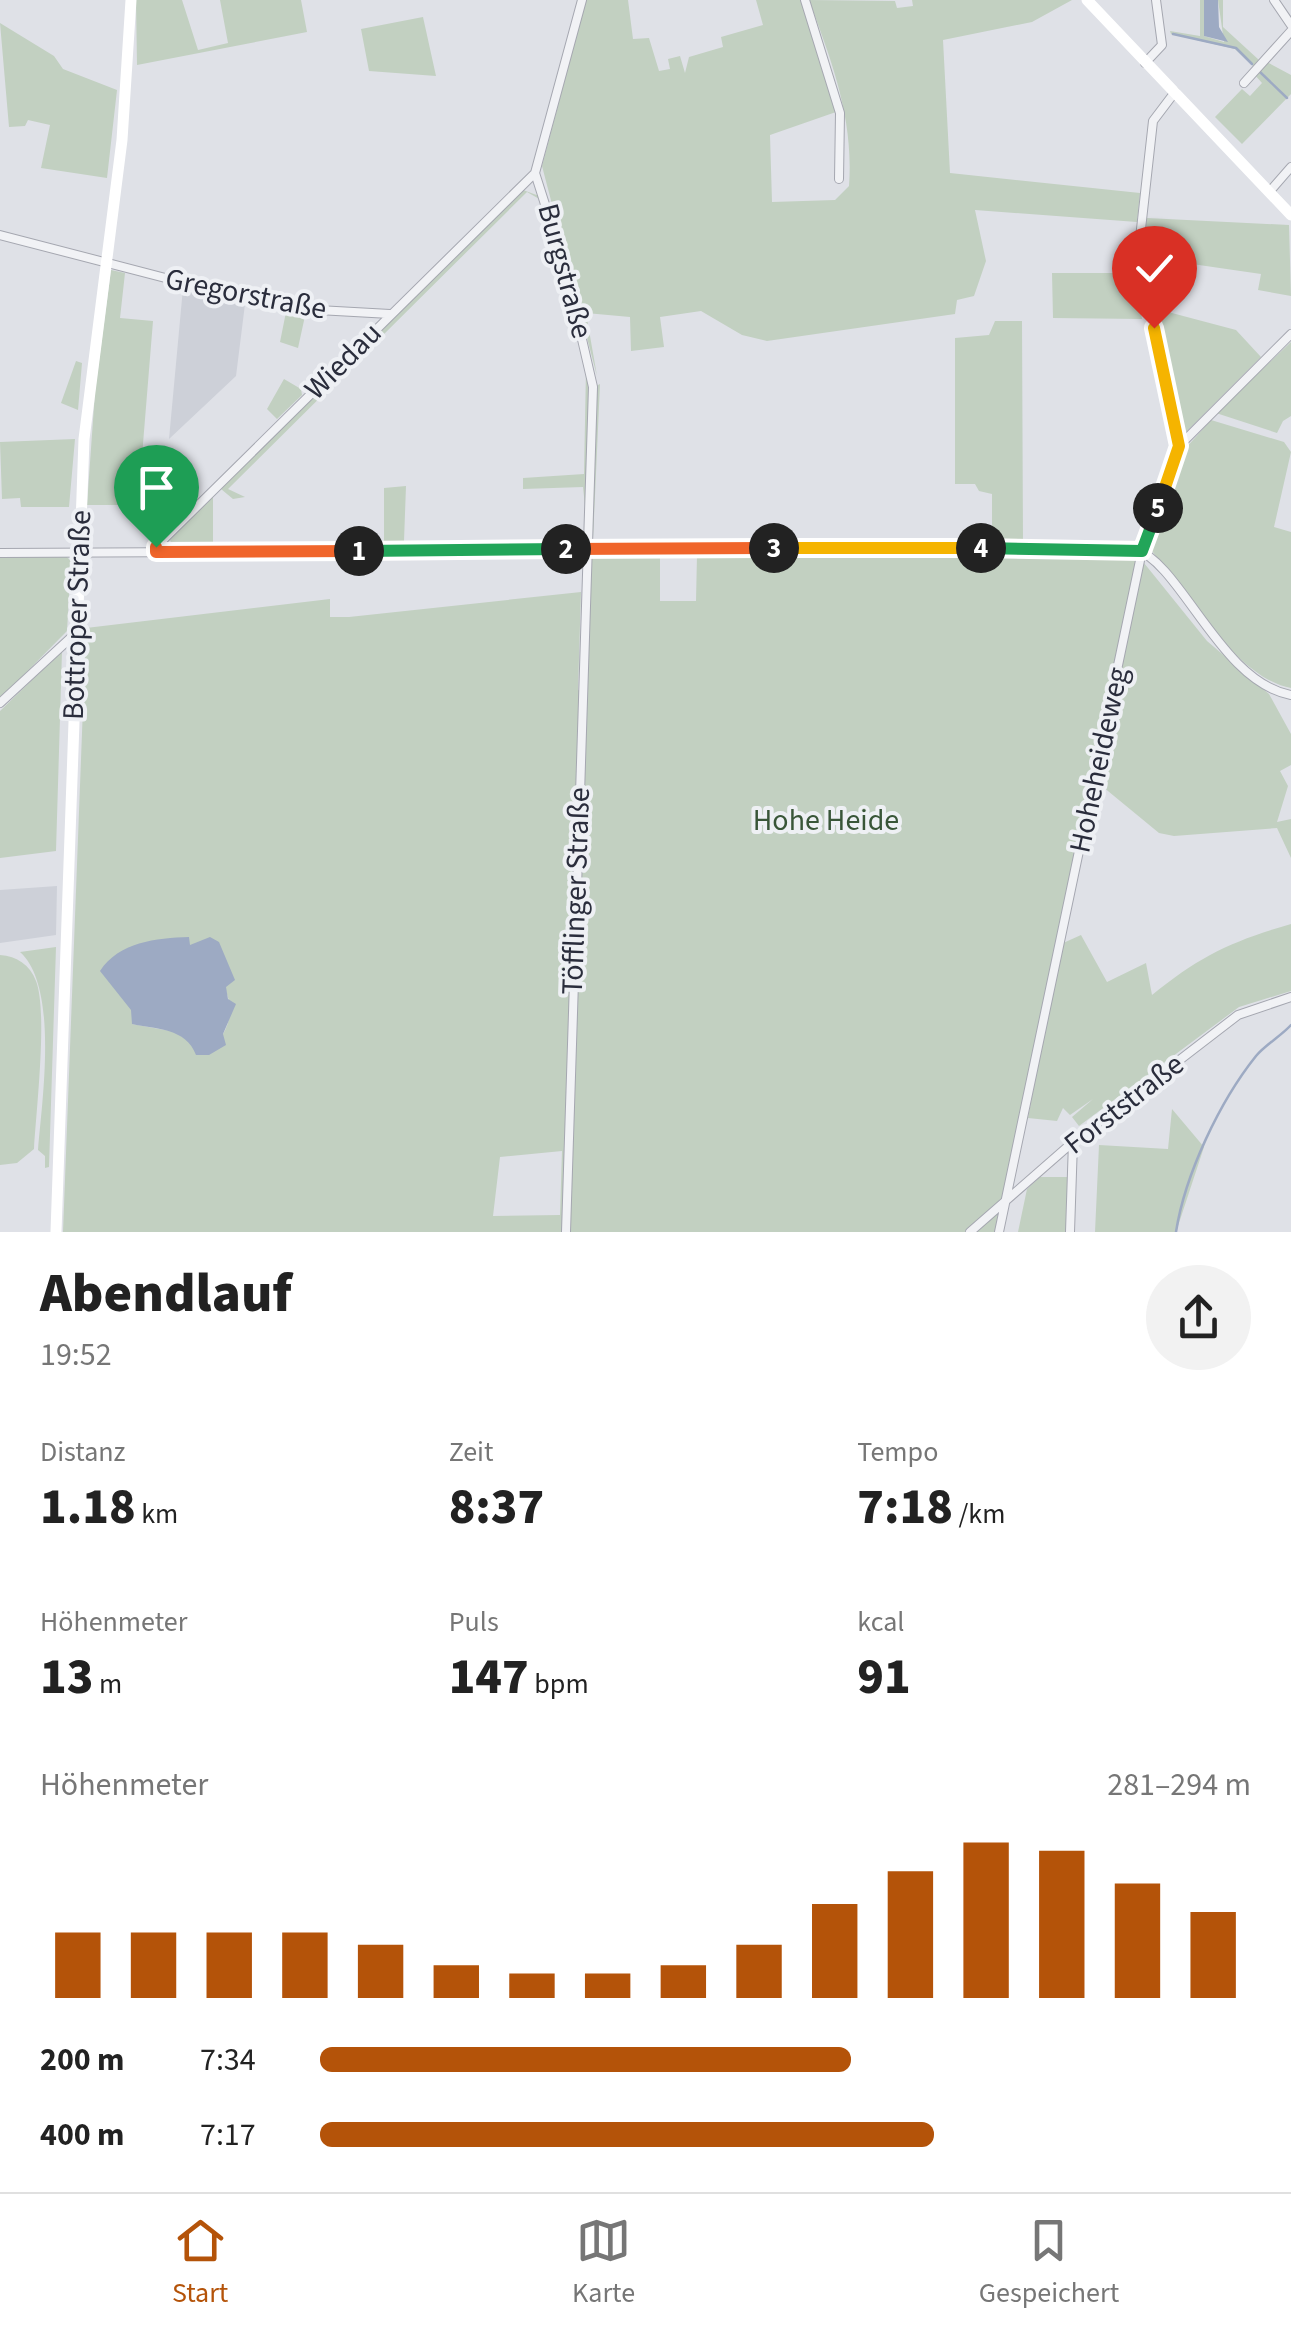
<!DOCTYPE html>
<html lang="de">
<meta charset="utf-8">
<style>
:root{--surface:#fff;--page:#f2f2f2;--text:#222;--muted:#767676;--line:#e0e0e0;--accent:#b45309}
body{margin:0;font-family:"Source Sans 3",sans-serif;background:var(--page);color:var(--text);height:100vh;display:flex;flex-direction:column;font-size:38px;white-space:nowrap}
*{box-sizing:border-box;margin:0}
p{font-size:32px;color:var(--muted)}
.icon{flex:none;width:55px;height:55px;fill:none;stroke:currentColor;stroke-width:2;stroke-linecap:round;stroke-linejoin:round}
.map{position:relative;height:1232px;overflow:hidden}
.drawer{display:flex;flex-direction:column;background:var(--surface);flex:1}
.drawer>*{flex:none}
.pin{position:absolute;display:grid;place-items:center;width:85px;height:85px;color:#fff;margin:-102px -42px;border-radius:50% 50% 50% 0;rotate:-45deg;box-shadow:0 0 10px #0007}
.pin .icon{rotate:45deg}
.km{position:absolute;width:50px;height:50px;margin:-25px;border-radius:50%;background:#222;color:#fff;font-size:28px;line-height:50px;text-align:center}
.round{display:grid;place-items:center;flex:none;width:105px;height:105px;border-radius:52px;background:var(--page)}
.summary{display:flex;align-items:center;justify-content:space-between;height:170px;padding:0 40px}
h1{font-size:55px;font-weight:800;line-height:75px}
.metrics{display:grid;grid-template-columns:repeat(3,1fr);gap:15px;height:170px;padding:10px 40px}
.metrics div{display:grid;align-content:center}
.metrics b{font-size:50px;font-weight:800}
.metrics small{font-size:28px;font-weight:400}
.metrics p{font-size:28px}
.chart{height:280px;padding:20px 40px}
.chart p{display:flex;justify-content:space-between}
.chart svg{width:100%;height:180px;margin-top:10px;stroke:var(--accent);stroke-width:6}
ul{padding:0 40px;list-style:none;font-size:32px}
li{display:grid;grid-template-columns:160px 120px 1fr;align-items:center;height:75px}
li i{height:25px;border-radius:12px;background:var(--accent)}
.dock{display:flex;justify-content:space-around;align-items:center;height:140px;border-top:2px solid var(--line);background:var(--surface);font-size:28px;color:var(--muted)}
.dock a{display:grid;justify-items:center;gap:5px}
.dock .active{color:var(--accent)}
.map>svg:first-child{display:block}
</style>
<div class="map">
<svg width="1291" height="1232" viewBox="0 0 1291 1232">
<rect width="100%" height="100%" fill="#dfe1e7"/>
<path fill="#cdd0d8" d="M183 288 245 304 236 376 169 439Z
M57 886 56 935 0 943V890Z"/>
<path fill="#c2d0c1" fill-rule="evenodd" d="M136 0H182L198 50 228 43 220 0H301L307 32 137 65Z
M586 0H628L633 39 649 38 659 71 670 69 668 59 680 56 685 73 689 57 723 47 721 37 763 25 756 0H801L836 112 770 135 772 202 835 200 849 186C854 119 832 62 809 0L895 1 897 8 913 6 912 0H1072L1032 22 943 40 950 173 1140 193 1137 222 975 210 986 261 974 296 957 300 955 314 767 341 742 335 701 311 660 317 664 347 631 351 630 317 586 313 597 376 542 166Z
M1200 0H1204V36L1224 42 1218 0H1223V27L1259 60 1253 66 1235 49 1171 34 1170 31 1200 36Z
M423 17 436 76 369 71 361 29Z
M0 23 54 56 63 69 117 90 107 178 41 168 50 125 28 120 25 126 9 127Z
M1267 62 1291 75V94L1242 144 1215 117 1242 89 1250 96 1262 83 1254 74Z
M523 190 542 197 589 368 586 515 583 487 523 489V478L584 474 586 369 549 223 541 200 527 192 228 489 245 497 233 499 221 489Z
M1147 218 1289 225 1291 296 1258 290 1261 274 1144 257Z
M111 270 125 273 120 318 153 321 138 505H87L95 392Z
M1052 273H1135L1142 319 1053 318Z
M1153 308 1236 330 1261 357 1185 433 1180 432Z
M286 312 305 316 298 348 280 342Z
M995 321H1022L1023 541H992V494L979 491 975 484H955V338L989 335Z
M1291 342V416L1283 421 1277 433 1216 413Z
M76 361 82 363 78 410 61 403Z
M284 379 301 389 302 395 277 419 267 409Z
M600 384 593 540 599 543 956 541V545L595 546 591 540 596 386Z
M1211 420 1284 442 1291 452 1274 527 1291 532V688C1240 680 1179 588 1150 548L1184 450Z
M75 439 69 507H21L20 498 2 499 0 442Z
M406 486 404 541 384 542V488Z
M213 497V546L173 547 170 540Z
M0 554 66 556 71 561 67 631 0 699Z
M592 554H660V601H696L697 555 1138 554 999 1232H63L86 628 330 599V617H349L581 592 578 690 585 691ZM172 938C206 952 246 996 223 1034L191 1043 176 1032 132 1024 145 946ZM562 1151 560 1215 493 1216 500 1157Z
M1144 563 1207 641 1269 694 1291 734V765L1280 771 1288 786 1277 822 1291 819V858L1277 828 1174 836 1159 833 1097 782Z
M62 651 56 851 0 858V711Z
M1291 924V991L1239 1007 1079 1126 1072 1117 1093 1099 1070 1115 1063 1108 1057 1121 1028 1118 1061 944 1081 935 1107 982 1146 963 1152 995C1200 956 1232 941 1291 924Z
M56 947 49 1167 45 1168V1156L38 1150C42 1100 59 987 20 952Z
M0 955C17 956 30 965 36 981 48 1012 36 1111 34 1149L17 1163 0 1165Z
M1172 1109 1204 1147 1176 1232H1095L1099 1145 1168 1149Z
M1040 1177H1068L1067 1232H1018L1027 1189Z"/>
<path fill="#9daac3" d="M1204 0H1218L1219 27 1228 42 1204 36Z
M189 937 190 945 210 937 219 942 235 980 226 987 228 999 236 1004 223 1034 226 1045 209 1055H196C186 1028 156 1029 132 1024L131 1010 100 971C119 942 156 938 189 937Z"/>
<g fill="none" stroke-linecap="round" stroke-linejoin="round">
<path stroke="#9daac3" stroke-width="2.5" d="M1173 34 1236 48 1252 64
M1260 72 1287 98
M1176 1232C1185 1174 1220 1101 1256 1056 1265 1045 1281 1036 1291 1025"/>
<defs>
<path id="minor" d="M805 0 840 113 839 179
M1274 0 1291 25
M1145 63 1162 45 1156 0
M1244 83 1291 31
M1175 92 1153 121 1139 247 1179 446
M1271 190 1291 167
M0 235 223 293 318 310 390 314
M157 552 162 541 535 173
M0 553 1134 548C1182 564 1220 682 1291 695
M0 703 77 632
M566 1232 593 387 566 270 535 173 582 0
M970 1232 1073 1142 1238 1015 1291 997
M999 1232 1142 551 1179 446 1291 334
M1070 1232 1073 1142"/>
</defs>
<use href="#minor" stroke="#a5a7b0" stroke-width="10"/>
<use href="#minor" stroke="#f1f2f5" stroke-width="8"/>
<path stroke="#fff" stroke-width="11" d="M1087 0 1291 215
M56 1232 84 439 122 140 131 0"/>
</g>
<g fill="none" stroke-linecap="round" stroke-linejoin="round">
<defs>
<path id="split-1" d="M156 547V552L359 551"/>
<path id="split-2" d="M359 551 566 549"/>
<path id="split-3" d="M566 549 774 548"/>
<path id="split-4" d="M774 548H981"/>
<path id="split-5" d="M981 548 1142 551 1158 508"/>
<path id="split-6" d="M1154 328 1179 446 1158 508"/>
</defs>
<use href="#split-1" stroke="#fff" stroke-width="20"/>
<use href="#split-2" stroke="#fff" stroke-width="20"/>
<use href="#split-3" stroke="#fff" stroke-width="20"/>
<use href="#split-4" stroke="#fff" stroke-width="20"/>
<use href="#split-5" stroke="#fff" stroke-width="20"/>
<use href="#split-6" stroke="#fff" stroke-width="20"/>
<use href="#split-1" stroke="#f0652b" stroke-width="12"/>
<use href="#split-2" stroke="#22a559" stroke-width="12"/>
<use href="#split-3" stroke="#f0652b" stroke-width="12"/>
<use href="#split-4" stroke="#f5b400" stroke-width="12"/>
<use href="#split-5" stroke="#22a559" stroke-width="12"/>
<use href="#split-6" stroke="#f5b400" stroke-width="12"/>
</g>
<g text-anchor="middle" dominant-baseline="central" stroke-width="8" stroke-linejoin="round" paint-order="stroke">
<g font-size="30" fill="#2a2d3c" stroke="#eef0f4">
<text transform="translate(565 271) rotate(75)">Burgstraße</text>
<text transform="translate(246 294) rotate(11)">Gregorstraße</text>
<text transform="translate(343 361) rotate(-45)">Wiedau</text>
<text transform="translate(77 615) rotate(-88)">Bottroper Straße</text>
<text transform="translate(1099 760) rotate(-78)">Hoheheideweg</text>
<text transform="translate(576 891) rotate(-88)">Töfflinger Straße</text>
<text transform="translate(1124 1104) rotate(-38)">Forststraße</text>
</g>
<g font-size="30" fill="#395638" stroke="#eef0f4">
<text x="826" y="820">Hohe Heide</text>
</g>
</g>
</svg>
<div class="pin" style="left:156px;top:547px;background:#1e9e55"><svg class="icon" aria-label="arrive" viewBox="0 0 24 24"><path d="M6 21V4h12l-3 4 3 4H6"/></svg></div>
<div class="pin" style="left:1154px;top:328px;background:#d93025"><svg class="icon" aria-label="check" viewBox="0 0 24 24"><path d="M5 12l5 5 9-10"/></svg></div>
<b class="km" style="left:359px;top:551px">1</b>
<b class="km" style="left:566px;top:549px">2</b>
<b class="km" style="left:774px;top:548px">3</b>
<b class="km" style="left:981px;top:548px">4</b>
<b class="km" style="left:1158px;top:508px">5</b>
</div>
<section class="drawer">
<div class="summary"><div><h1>Abendlauf</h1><p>19:52</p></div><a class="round"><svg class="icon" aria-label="share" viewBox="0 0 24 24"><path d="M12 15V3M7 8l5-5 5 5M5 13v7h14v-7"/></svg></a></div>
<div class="metrics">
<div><p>Distanz</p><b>1.18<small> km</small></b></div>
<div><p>Zeit</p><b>8:37</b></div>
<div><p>Tempo</p><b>7:18<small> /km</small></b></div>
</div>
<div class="metrics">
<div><p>Höhenmeter</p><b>13<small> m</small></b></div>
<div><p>Puls</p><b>147<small> bpm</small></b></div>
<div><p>kcal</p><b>91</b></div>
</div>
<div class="chart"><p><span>Höhenmeter</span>281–294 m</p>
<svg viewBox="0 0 160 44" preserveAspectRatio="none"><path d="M5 44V28M15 44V28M25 44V28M35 44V28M45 44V31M55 44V36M65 44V38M75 44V38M85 44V36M95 44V31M105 44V21M115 44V13M125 44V6M135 44V8M145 44V16M155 44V23"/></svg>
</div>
<ul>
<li><b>200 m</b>7:34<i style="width:57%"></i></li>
<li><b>400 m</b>7:17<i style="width:66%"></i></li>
</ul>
</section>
<nav class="dock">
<a class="active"><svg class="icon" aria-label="home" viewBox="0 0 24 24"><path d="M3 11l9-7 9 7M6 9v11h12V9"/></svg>Start</a>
<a><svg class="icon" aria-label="map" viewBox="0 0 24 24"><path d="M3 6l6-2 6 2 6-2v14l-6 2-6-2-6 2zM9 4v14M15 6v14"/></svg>Karte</a>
<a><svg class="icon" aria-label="saved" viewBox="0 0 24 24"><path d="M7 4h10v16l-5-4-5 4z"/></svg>Gespeichert</a>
</nav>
